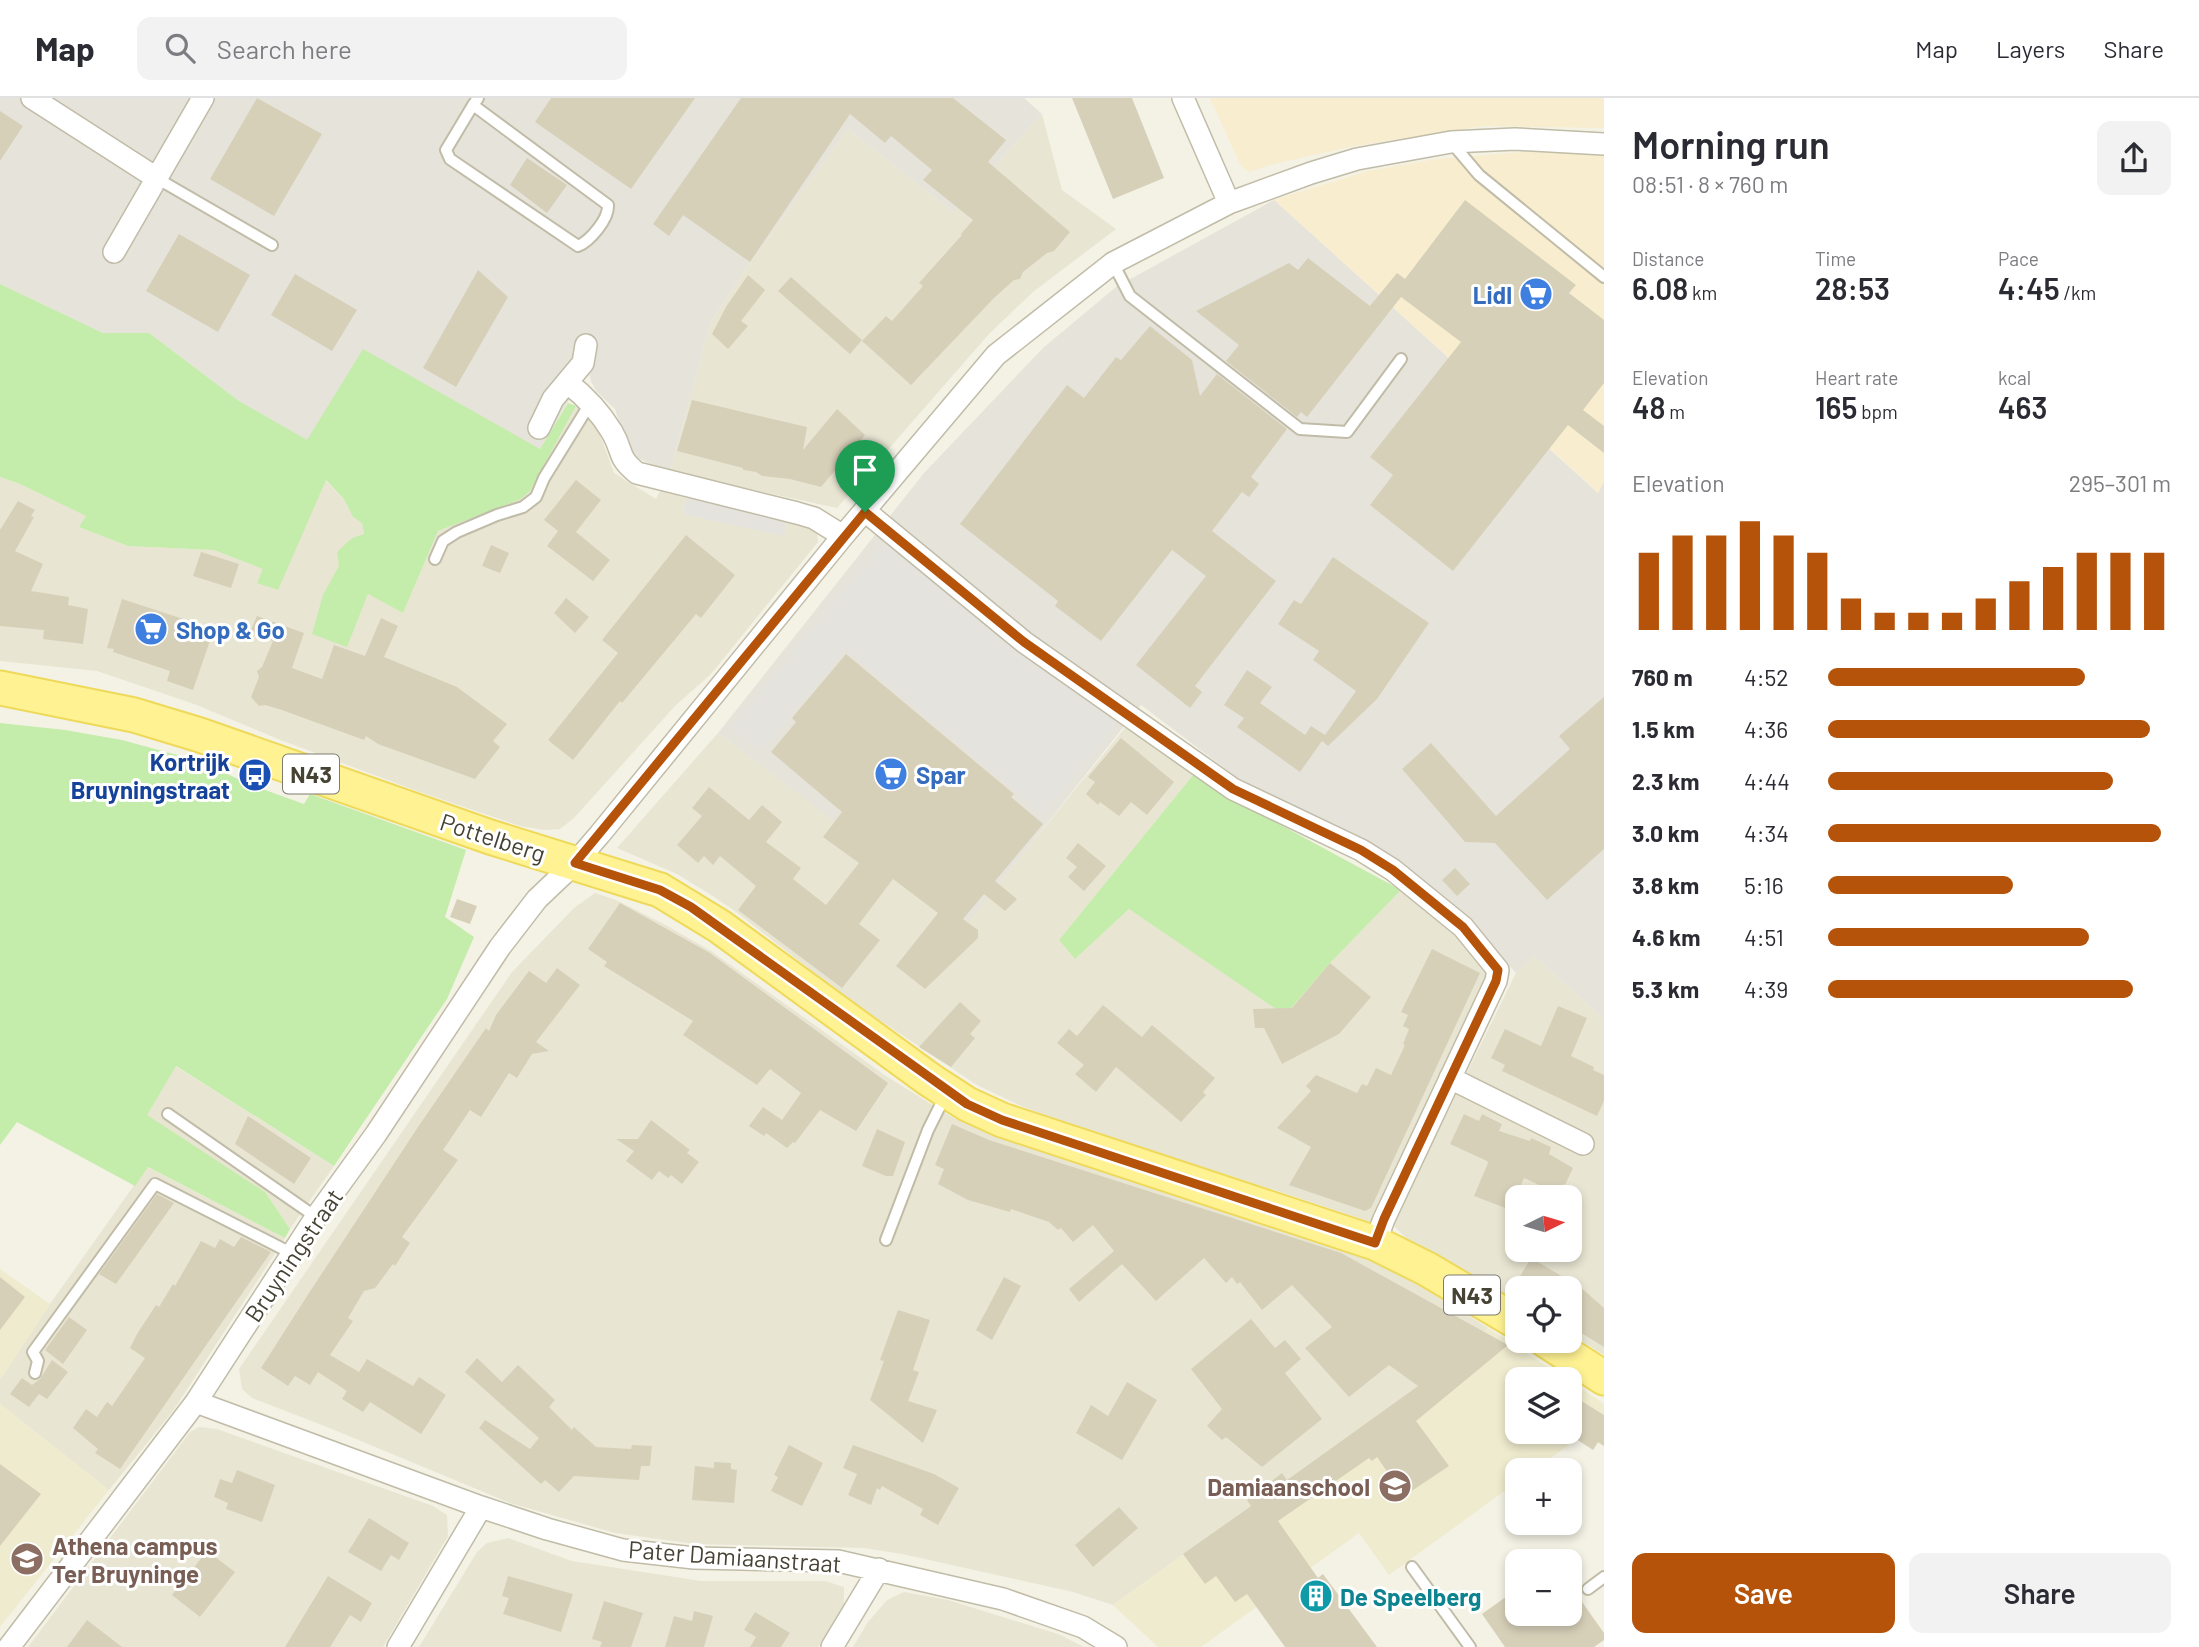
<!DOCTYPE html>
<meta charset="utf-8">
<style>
:root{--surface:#fff;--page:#f2f2f3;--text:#2b2b33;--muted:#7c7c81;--line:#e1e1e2;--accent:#b45309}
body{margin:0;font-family:Barlow,sans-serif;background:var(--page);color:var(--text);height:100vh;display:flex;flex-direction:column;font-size:26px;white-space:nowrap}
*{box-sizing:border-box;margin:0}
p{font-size:23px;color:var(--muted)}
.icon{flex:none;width:38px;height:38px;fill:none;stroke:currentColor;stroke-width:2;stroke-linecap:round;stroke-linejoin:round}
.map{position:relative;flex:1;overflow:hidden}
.side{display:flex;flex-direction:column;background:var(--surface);width:595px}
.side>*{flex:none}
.needle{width:46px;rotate:85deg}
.buttons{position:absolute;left:1505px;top:1087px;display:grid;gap:14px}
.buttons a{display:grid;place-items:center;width:77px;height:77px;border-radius:14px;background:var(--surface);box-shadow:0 4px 10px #0003;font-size:35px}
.pin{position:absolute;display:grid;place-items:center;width:60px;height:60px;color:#fff;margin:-72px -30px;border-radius:50% 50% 50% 0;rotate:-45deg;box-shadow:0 0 7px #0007}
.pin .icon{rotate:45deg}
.round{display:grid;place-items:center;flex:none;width:74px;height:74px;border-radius:14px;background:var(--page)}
.overview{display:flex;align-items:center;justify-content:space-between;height:119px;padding:0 28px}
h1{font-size:38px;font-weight:600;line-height:52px}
.stats{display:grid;grid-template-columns:repeat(3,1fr);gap:10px;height:119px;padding:7px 28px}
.stats div{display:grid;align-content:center}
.stats b{font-size:30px;font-weight:600}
.stats small{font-size:19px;font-weight:400}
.stats p{font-size:19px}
.chart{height:196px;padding:14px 28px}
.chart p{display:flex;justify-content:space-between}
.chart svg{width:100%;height:126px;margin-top:7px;stroke:var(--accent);stroke-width:6}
.primary-button{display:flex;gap:14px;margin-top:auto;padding:14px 28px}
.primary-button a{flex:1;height:80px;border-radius:14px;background:var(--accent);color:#fff;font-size:28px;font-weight:600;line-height:80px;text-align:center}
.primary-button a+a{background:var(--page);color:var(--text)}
ul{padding:0 28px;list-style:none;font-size:23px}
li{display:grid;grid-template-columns:112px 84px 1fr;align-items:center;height:52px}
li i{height:18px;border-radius:9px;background:var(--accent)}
header{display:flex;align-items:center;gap:42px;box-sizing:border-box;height:98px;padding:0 35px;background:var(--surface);border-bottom:2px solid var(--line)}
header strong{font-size:33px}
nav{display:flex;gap:38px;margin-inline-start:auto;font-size:24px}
.search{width:490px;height:63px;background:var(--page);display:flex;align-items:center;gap:18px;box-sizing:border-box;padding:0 24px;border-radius:14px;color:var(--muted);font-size:26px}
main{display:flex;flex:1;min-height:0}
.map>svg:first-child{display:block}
</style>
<header>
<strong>Map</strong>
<div class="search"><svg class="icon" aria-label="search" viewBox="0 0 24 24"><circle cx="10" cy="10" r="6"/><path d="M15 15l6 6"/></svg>Search here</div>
<nav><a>Map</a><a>Layers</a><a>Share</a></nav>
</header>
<main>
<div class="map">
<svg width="1604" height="1549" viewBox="0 0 1604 1549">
<rect width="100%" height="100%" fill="#f4f2e5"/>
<path fill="#e8e5d3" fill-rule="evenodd" d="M1042 16 1062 92 1116 131 1033 194 989 236 837 410 670 374 711 223 750 165 848 31 953 114Z
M576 308 589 316 596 326 614 375 656 401 660 393 686 400 683 416 784 437 786 422 811 429 817 435 818 444 711 576 675 608 574 720 560 731 545 732 520 728 417 693 278 641 194 606 97 573 0 563V379L20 386 86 418 79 429 128 448 214 452 264 471 325 382 344 401 353 419 362 425 364 436 352 440 334 480 347 548 368 496 403 515 438 433 521 401 530 393Z
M1128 626 1194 676 1059 842 1075 861 1129 811 1285 916 1330 865 1401 792 1466 840 1492 872 1374 1125 1235 1079 1092 1035 1021 1008 977 987 845 899 735 813 708 795 677 776 617 750 718 635 968 824Z
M595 795 616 802 664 826 711 853 886 978 955 1021 1024 1041 1362 1150 1488 1230 1418 1288 1113 1507 1073 1494 902 1456 864 1450 695 1446 615 1435 510 1405 332 1331 252 1300 242 1291 239 1271 512 874 574 810Z
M1534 858 1604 921V1257L1570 1236V1190H1517V1205L1406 1140 1394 1128 1401 1108 1516 875ZM1517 1099H1570V1152H1517Z
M175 968 334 1068 290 1131 265 1094 146 1018Z
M147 1069 285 1140 173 1313 109 1392 0 1306V1282L50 1206Z
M199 1329 217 1331 433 1408 447 1417 448 1438 383 1549H28L190 1334Z
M508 1440 572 1463 701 1483H825L844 1489V1507L818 1549H419L477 1454 487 1445Z
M904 1494 948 1502 1058 1536 1084 1549H853L868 1524 887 1502Z"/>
<path fill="#f8edce" d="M1210 0H1604V30L1484 28 1354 48 1270 67 1249 74 1241 68Z
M1547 52 1604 57V384L1599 395 1274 102 1368 73 1436 61Z"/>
<path fill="#e6e3da" d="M0 0H1024L1042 16 953 114 848 31 750 165 711 223 670 374 637 360 626 345 615 311 596 293 591 283 588 270 540 351 518 340 307 343 239 303 149 235H103L0 186Z
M1274 102 1598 395 1604 384V921L1534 858 1516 875 1464 817 1408 770 1243 684 1141 607 968 825 718 635 924 375 1043 250 1116 189Z"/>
<path fill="#eeebce" d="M0 1171 50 1206 0 1282Z
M1488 1230 1566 1281H1517V1334H1570V1283L1604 1306V1348L1598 1345 1593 1352 1577 1341 1534 1372H1517V1384L1389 1477 1359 1435 1201 1549H1158L1113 1507 1418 1288Z
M0 1306 109 1392 0 1529Z"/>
<path fill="#c4ecaa" d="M0 186 103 235H149L239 303 307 342 363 251 540 351 568 305 576 308 530 393 521 401 438 433 403 515 368 496 347 549 312 536 323 497 339 468 337 454 352 440 364 436 362 425 353 419 344 401 326 382 278 492 257 485 263 471 214 452 128 448 79 429 86 418 20 386 0 379Z
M0 625 65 632 122 642 199 663 251 687 304 706 310 696 466 752 445 819 474 839 447 901 334 1068 176 968 147 1017 265 1094 290 1131 285 1140 148 1069 135 1088 17 1024 0 1047Z
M1194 676 1210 689 1401 792 1330 865 1285 917 1129 811 1075 861 1059 842Z"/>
<path fill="#e4e3de" d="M686 400 786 422 784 438 683 416Z
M884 445 1118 624 1043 716 846 551 762 652 731 630Z"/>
<path fill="#d7d0b9" d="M257 0 322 36 274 118 210 81Z
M551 0H695L631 91 535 24Z
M741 0H953L1006 42 988 64 1070 134 1054 153 1047 155 1023 174 1020 181 1014 182 994 200 911 287 862 243 886 218 892 223 923 188 919 185 962 137 961 136 973 122 923 82 932 72 891 38 885 45 850 16 750 164 683 117 669 138 653 126Z
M1072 0H1132L1164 80 1113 101Z
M0 13 23 28 0 63Z
M527 60 567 87 547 115 510 87Z
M1465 102 1576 187 1569 195 1604 222V285L1583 312 1604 328V355L1568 327 1453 473 1370 407 1393 377 1370 359 1461 244 1401 199 1307 319 1301 314 1297 319 1226 263 1239 247 1196 213 1289 165 1298 172 1308 160 1370 208 1397 175 1405 181Z
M179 136 250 177 218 234 146 193Z
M478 172 508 199 456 289 423 270Z
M295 176 357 212 332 253 271 217Z
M748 177 765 192 741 223 748 228 728 251 712 236 726 209Z
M791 179 862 242 850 256 778 193Z
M1150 228 1192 262 1200 298 1217 276 1287 331 1251 379 1259 386 1249 399 1242 394 1212 433 1276 483 1195 588 1202 594 1190 610 1136 567 1206 478 1172 452 1101 543 1055 508 1058 503 960 426 1067 287 1084 300 1116 259 1121 262Z
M692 302 807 329 803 352 837 311 865 337 821 389 790 381 762 378 756 374 743 372V370L677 353Z
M576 382 601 402 576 434 610 462 593 483 547 448 558 433 544 422Z
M18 403 35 412 31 418 34 419 15 453 43 466 31 493 69 499 68 507 88 511 83 546 43 541 44 532 0 528V432Z
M686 437 735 477 701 520 696 516 622 605 620 603 573 662 548 642 618 555 602 542Z
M491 447 509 455 500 475 482 468Z
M201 454 239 466 231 490 193 478Z
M1333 459 1429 525 1377 601 1328 648 1322 643 1300 674 1237 629 1244 620 1224 607 1247 572 1272 589 1260 605 1305 637 1311 628 1325 637 1356 593 1313 562 1319 553 1278 526 1294 502 1301 506Z
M566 500 589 519 575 535 554 515Z
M122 501 214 531 193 592 167 583 170 573 113 554 114 551 107 550Z
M257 518 304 535 292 570 322 581 334 547 365 558 381 520 398 528 384 559 457 589 507 626 493 643 500 649 475 681 378 646 366 638 364 642 282 612 265 607 259 608 251 599 259 579 257 573 262 569 273 543 250 534Z
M846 556 1014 696 1011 699 1043 726 995 783 1017 801 1005 813 984 796 963 821 978 832V840L925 891 896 868 938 815 893 781 859 826 880 842 842 890 738 812 756 788 720 758 713 767 704 758 698 765 677 747 702 718 692 710 709 689 749 722 762 707 782 724 766 744 801 770 793 781 826 807 859 765 823 739 842 714 771 654 796 624 792 620Z
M1604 599V751L1547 802 1495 745 1465 744 1402 671 1431 645 1496 718 1570 651 1559 638Z
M1121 640 1174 684 1147 717 1131 704 1119 718 1100 704 1098 707 1086 696 1095 684 1088 679Z
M1078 745 1106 768 1084 793 1068 779 1077 769 1066 760Z
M1455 770 1470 786 1457 798 1442 782Z
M457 801 477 808 470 826 450 819Z
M620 805 710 855 888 985 856 1033 820 1012 795 1045 793 1044 787 1050 766 1035 764 1038 749 1028 763 1009 782 1022 801 995 770 971 757 987 683 937 693 923 604 868 607 864 588 851Z
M1432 851 1480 875 1371 1110 1365 1113 1289 1087 1311 1049 1277 1030 1311 993 1306 988 1316 977 1357 995 1362 986 1367 988 1376 970 1391 977 1405 947 1403 946 1409 931 1403 928 1408 917 1401 914Z
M1330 865 1371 899 1339 936 1282 966 1264 930H1255L1253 911 1292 910Z
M557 870 580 887 536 944 549 953 532 956 517 980 509 975 481 1019 470 1012 443 1052 458 1062 402 1139 410 1145 395 1168 393 1166 375 1190 364 1193 348 1220 353 1223 330 1257 359 1274 367 1261 413 1288 419 1279 446 1297 421 1336 370 1304 363 1314 342 1301 347 1293 318 1274 310 1287 295 1278 288 1288 261 1270 309 1195 418 1029 486 930 489 933 496 917 529 873 546 885Z
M960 904 981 923 970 936 975 940 951 969 919 949Z
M1103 907 1142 939 1152 927 1215 980 1203 994 1206 997 1181 1024 1116 969 1096 994 1075 976 1084 967 1057 945 1069 931 1077 938Z
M1558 908 1587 920 1571 958 1594 969 1593 972 1604 977V1003L1597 1018 1502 973 1505 967 1491 960 1505 931 1541 948Z
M1464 1016 1479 1023 1482 1016 1502 1026 1499 1033 1530 1043 1531 1040 1551 1049 1549 1056 1573 1070 1565 1087 1563 1086 1561 1092 1551 1088 1550 1092 1524 1080 1520 1089 1517 1088 1508 1111 1474 1098 1488 1065 1487 1063 1450 1046Z
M248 1018 311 1060 294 1086 235 1046Z
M651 1022 690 1052 687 1055 699 1064 682 1086 671 1077 668 1080 659 1073 652 1082 626 1063 634 1053 616 1041H638Z
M952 1026 989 1042 1341 1155 1508 1247 1416 1323 1449 1368 1404 1398 1377 1359 1372 1363 1369 1360 1278 1423 1318 1480 1323 1476 1377 1549H1285L1247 1496 1235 1504 1216 1478 1205 1486 1183 1456 1251 1408 1247 1402 1282 1375 1287 1382 1418 1288 1389 1267 1349 1299 1305 1250 1332 1229 1292 1187 1262 1212 1240 1184 1237 1186 1232 1179 1226 1185 1204 1160 1156 1203 1122 1166 1079 1204 1069 1191 1114 1153 1093 1127 1073 1144 1061 1130 1058 1132 1049 1124 1011 1111 1010 1114 968 1102 938 1086 944 1071 935 1067Z
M877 1031 905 1044 893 1078H886L862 1068Z
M157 1096 174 1105 116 1186 99 1176Z
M241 1139 271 1154 120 1371 95 1355 98 1351 73 1330 86 1311 97 1319 107 1304 112 1308 145 1260 130 1250 137 1236 156 1207 159 1209 173 1186 175 1188 201 1143 215 1150 220 1141 234 1149Z
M1531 1160 1570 1183V1180L1604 1210V1249L1570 1228V1190H1513Z
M0 1179 25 1199 0 1232Z
M1004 1179 1021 1188 992 1242 976 1232Z
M898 1212 930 1222 913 1272 919 1274 908 1303 937 1312 923 1345 870 1302 884 1263 880 1262Z
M69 1219 87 1232 63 1266 45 1252Z
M1251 1221 1275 1250 1285 1242 1301 1261 1285 1275 1322 1321 1262 1369 1226 1339 1222 1342 1207 1328 1222 1311 1191 1271Z
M477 1260 502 1284 518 1267 555 1302 549 1309 572 1332 574 1329 596 1349 631 1351 632 1347 652 1348 650 1368H641L639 1382 574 1378 559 1394 545 1382 541 1386 479 1330 485 1322 530 1351 539 1340 465 1274Z
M52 1262 68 1274 47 1301 39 1296 29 1309 10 1296 22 1280 32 1287 40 1281Z
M1127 1284 1157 1302 1122 1362 1076 1335 1091 1307 1108 1318Z
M1570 1296 1604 1317V1348L1598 1344 1593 1352 1570 1337Z
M789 1347 823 1365 802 1408 771 1393 778 1379 774 1377Z
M853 1347 934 1376 959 1390 938 1427 920 1417 923 1411 882 1388 880 1392 877 1390 871 1407 848 1397 857 1376 843 1370Z
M714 1364 731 1365V1371L737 1372 734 1405 692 1402 695 1368 714 1370Z
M0 1366 41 1396 0 1448Z
M237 1372 275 1387 262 1424 226 1411 228 1405 214 1399 220 1381 232 1385Z
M1119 1409 1138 1430 1093 1469 1075 1447Z
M369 1420 409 1445 399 1462 391 1457 381 1473 348 1454Z
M207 1453 235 1474 200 1519 172 1497Z
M328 1478 372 1505 361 1524 350 1517 330 1549H285Z
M508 1478 573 1496 561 1534 503 1516 509 1500 502 1498Z
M1570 1487 1604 1535V1542L1594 1549H1505L1482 1516 1517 1491V1516H1570Z
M604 1503 643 1515 631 1549H600L602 1544 592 1541Z
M694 1513 713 1518 704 1549H665L674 1518 692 1523Z
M755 1514 790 1535 781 1549H750L756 1539 744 1532Z
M87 1522 122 1549H67Z"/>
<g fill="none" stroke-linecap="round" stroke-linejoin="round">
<defs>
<path id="lane" d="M473 7 608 107C609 121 590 143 578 148L450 61 446 52 473 7 478 0
M1451 44 1479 77 1604 179
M158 81 272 147
M1113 165 1130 198 1300 331 1347 334 1401 261
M435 461 443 443 457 434 497 417 523 409 536 399 544 380 591 304
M168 1016 316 1119
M886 1142 928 1032 946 996
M35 1275 38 1263 33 1254 155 1086 293 1156
M1412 1469 1470 1549
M1588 1491 1604 1479"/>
<path id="street" d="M32 0 158 81
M1183 0 1229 105
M114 154 203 0
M568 285C586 299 600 314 612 334 624 354 616 358 637 375L797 415 814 420 843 438
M539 330 553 301 583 265 586 247
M865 413 1024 544 1233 691 1361 752 1393 772 1463 829 1498 872 1496 883 1384 1121 1375 1145
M1450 980 1583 1046
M196 1304 481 1409 547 1431 623 1452 694 1460 838 1463 1003 1501 1083 1529 1116 1549
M9 1549 196 1304 316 1119 376 1036 500 849 537 801 575 765 600 736 843 438 996 257 1113 165 1229 105 1311 75 1357 61 1451 44 1515 41 1604 46
M398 1549 481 1409
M832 1549 879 1471"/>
<path id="primary" d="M0 590 134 617 200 637 490 739 660 792 719 828 930 982 967 1006 1002 1022 1375 1145 1427 1171 1517 1224
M1545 1242 1604 1280"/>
</defs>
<use href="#lane" stroke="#c0bca7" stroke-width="14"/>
<use href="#street" stroke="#c0bca7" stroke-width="24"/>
<use href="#primary" stroke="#eed959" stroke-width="37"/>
<use href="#lane" stroke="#fff" stroke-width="10"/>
<use href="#street" stroke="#fff" stroke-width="21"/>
<use href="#primary" stroke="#fff293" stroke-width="33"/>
</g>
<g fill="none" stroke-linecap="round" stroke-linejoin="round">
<defs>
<path id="route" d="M865 414 1024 544 1233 691 1361 752 1393 772 1463 829 1498 872 1496 883 1384 1121 1375 1145 1002 1022 967 1006 691 809 660 792 575 765Z"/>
</defs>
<use href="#route" stroke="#fff" stroke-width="14"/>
<use href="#route" stroke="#b45309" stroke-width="9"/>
</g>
<defs>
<symbol id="supermarket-disc" viewBox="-11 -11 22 22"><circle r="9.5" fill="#3f7fe0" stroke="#fff"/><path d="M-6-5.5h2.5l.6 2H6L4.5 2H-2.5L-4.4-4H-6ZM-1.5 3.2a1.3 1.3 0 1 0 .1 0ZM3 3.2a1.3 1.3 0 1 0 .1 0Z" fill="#fff"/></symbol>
<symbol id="bus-disc" viewBox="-11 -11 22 22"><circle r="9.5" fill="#1a4fb4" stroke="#fff"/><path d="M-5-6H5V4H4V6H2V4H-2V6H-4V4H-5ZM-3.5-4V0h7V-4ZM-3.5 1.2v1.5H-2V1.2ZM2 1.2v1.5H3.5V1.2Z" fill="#fff"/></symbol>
<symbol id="school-disc" viewBox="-11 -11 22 22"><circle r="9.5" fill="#8d6e63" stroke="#fff"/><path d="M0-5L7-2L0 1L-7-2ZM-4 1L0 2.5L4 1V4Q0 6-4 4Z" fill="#fff"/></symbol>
<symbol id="building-disc" viewBox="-11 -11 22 22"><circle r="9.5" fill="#0f9aa8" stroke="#fff"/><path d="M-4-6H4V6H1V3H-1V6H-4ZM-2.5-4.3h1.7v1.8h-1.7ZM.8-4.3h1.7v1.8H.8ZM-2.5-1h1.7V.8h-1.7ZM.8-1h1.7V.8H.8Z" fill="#fff"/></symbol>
</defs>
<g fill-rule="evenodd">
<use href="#supermarket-disc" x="1517" y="177" width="38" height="38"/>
<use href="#supermarket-disc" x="132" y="512" width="38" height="38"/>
<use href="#supermarket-disc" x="872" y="657" width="38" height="38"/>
<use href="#bus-disc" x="236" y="658" width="38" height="38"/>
<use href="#school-disc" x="1376" y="1369" width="38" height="38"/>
<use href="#school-disc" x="8" y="1442" width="38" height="38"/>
<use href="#building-disc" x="1297" y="1479" width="38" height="38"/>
</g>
<g text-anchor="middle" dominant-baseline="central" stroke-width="6" stroke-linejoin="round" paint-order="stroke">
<g fill="#fff" stroke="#7e7b71" stroke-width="2">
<rect x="283" y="656.5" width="56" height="39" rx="5"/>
<rect x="1444" y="1177.5" width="56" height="39" rx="5"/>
</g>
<g font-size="23" font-weight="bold" fill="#474334">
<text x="311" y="676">N43</text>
<text x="1472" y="1197">N43</text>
</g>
<g font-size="24" font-weight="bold" fill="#366cbe" stroke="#fff" text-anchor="start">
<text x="1512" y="196" text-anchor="end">Lidl</text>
<text x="176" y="531">Shop &amp; Go</text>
<text x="916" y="676">Spar</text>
</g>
<g font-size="24" font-weight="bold" fill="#164399" stroke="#fff" text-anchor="end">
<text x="230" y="663">Kortrijk<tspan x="230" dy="28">Bruyningstraat</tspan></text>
</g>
<g font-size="24" fill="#474334" stroke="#fff">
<text transform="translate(493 739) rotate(18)">Pottelberg</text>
<text transform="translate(293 1157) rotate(-56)">Bruyningstraat</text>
<text transform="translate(735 1458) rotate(4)">Pater Damiaanstraat</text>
</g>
<g font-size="24" font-weight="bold" fill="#785e54" stroke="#fff" text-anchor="end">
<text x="1370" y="1388">Damiaanschool</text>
<text x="52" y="1447" text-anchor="start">Athena campus<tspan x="52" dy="28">Ter Bruyninge</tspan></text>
</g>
<g font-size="24" font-weight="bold" fill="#0d838f" stroke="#fff" text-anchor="start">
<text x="1340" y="1498">De Speelberg</text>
</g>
</g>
</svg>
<div class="buttons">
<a><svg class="needle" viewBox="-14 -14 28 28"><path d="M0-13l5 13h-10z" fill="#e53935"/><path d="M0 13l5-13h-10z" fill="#7c7c81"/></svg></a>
<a><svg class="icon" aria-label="locate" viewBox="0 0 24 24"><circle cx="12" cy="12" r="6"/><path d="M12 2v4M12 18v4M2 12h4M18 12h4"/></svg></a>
<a><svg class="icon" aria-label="layers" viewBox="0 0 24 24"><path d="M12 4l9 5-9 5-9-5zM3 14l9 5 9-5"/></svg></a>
<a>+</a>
<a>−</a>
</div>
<div class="pin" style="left:865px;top:414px;background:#1e9e55"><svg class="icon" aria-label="arrive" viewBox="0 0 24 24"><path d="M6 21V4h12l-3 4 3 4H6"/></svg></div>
</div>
<section class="side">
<div class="overview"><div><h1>Morning run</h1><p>08:51 · 8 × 760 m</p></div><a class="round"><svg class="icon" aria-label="share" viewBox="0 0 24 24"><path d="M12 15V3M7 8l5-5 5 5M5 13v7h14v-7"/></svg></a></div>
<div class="stats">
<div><p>Distance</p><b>6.08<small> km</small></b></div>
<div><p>Time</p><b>28:53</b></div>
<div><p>Pace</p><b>4:45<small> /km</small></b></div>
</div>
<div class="stats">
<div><p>Elevation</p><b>48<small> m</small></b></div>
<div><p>Heart rate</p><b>165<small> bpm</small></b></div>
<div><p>kcal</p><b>463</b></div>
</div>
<div class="chart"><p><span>Elevation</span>295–301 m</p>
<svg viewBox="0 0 160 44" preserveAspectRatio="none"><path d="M5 44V17M15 44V11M25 44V11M35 44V6M45 44V11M55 44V17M65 44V33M75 44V38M85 44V38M95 44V38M105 44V33M115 44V27M125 44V22M135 44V17M145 44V17M155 44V17"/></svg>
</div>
<ul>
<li><b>760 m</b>4:52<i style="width:75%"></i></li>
<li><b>1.5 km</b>4:36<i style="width:94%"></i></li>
<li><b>2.3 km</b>4:44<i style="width:83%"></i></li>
<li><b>3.0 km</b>4:34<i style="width:97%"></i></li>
<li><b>3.8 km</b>5:16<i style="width:54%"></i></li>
<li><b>4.6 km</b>4:51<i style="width:76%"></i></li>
<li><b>5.3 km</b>4:39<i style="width:89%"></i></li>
</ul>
<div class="primary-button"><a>Save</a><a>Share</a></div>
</section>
</main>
